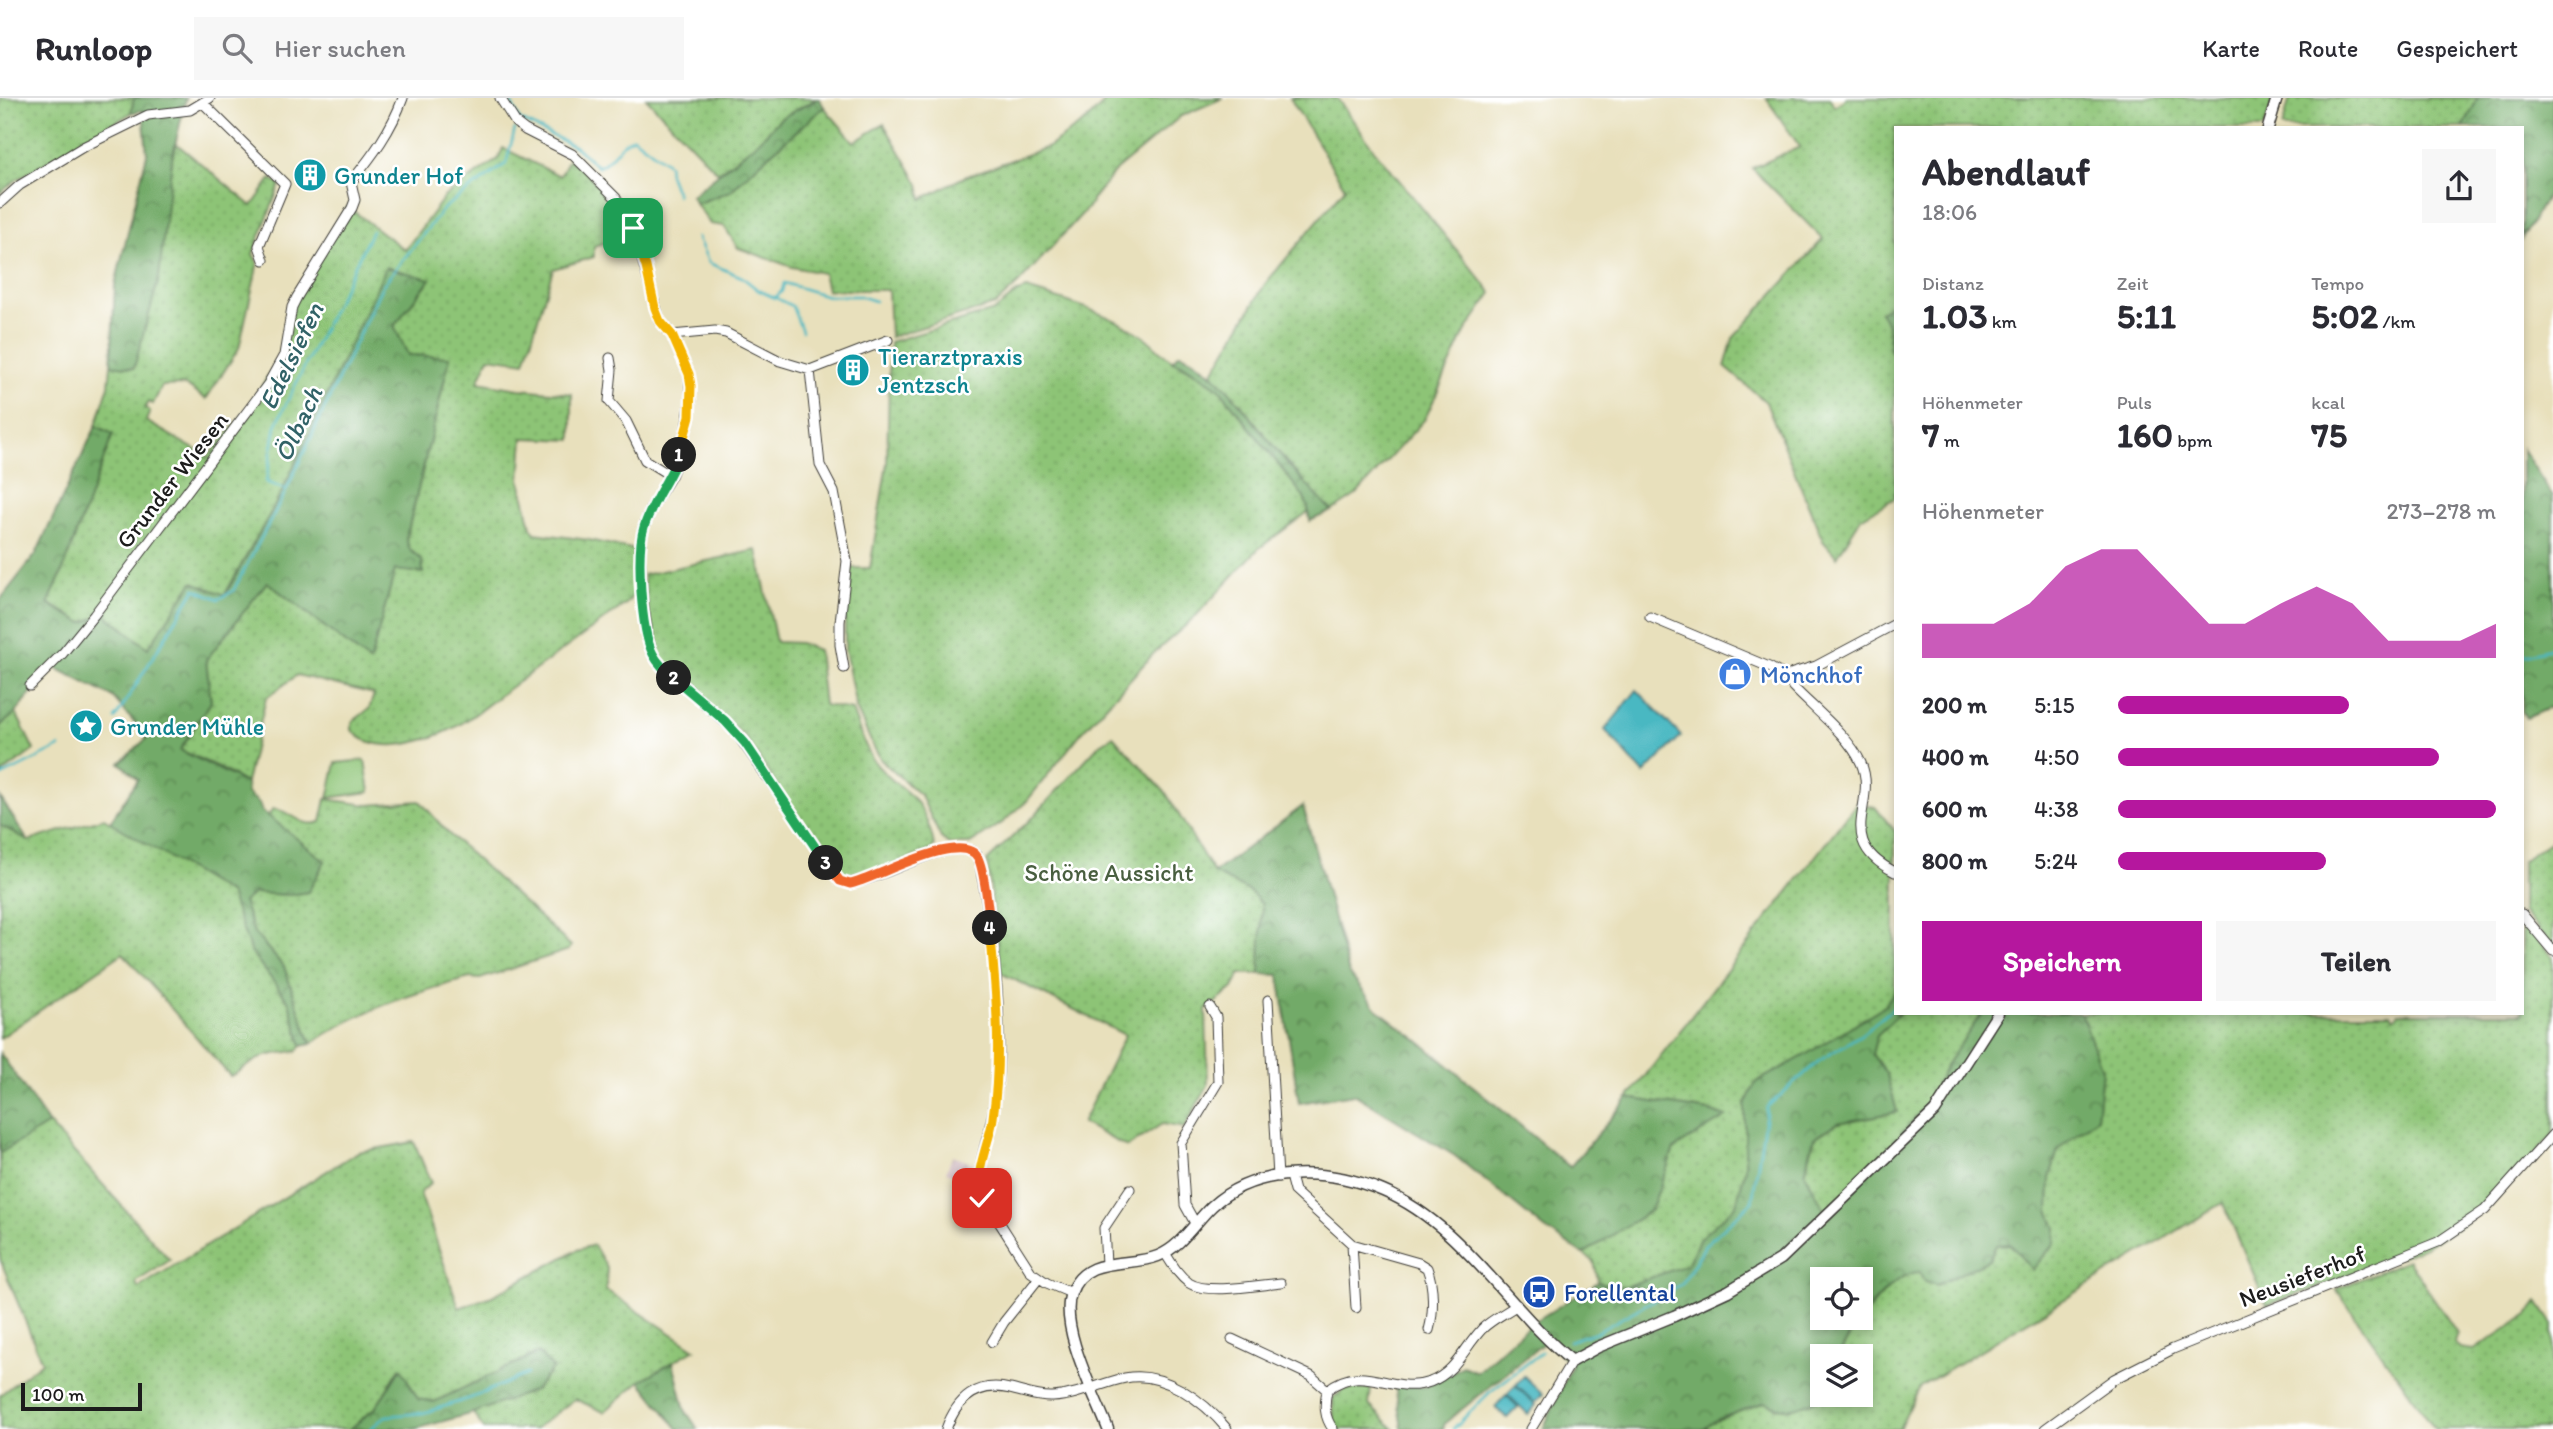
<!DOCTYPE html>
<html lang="de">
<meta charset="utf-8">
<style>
:root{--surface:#fff;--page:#f7f7f7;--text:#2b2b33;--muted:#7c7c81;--line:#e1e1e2;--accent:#b5179e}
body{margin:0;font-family:Itim,sans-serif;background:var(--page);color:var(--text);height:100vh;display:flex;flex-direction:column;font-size:26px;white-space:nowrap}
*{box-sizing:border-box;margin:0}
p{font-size:23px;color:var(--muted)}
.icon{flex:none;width:38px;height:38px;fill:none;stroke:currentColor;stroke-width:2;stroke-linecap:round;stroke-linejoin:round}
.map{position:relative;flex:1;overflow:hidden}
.side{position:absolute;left:1894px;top:28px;width:630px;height:889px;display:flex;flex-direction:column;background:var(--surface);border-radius:0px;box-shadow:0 4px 10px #0003}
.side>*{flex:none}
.tools{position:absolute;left:1810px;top:1169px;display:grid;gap:14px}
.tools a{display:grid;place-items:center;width:63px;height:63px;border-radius:0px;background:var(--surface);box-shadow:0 4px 10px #0003;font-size:35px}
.scale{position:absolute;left:21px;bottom:18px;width:121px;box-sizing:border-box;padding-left:7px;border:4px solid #1c1c1c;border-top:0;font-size:19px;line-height:24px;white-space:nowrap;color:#1c1c1c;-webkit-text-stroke:5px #fff;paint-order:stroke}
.pin{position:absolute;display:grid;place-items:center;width:60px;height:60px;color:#fff;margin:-30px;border-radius:14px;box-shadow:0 4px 10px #0006}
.km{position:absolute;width:35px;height:35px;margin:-18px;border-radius:50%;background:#222;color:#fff;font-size:19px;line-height:35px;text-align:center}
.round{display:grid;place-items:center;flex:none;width:74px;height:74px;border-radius:0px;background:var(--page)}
.overview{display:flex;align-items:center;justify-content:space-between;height:119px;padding:0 28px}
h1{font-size:38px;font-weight:700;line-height:52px}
.stats{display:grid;grid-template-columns:repeat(3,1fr);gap:10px;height:119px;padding:7px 28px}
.stats div{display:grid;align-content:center}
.stats b{font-size:35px;font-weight:700}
.stats small{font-size:19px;font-weight:400}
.stats p{font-size:19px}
.chart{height:196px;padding:14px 28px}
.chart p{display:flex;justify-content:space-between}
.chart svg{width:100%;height:126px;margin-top:7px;fill:var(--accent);opacity:.7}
.cta{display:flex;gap:14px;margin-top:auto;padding:14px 28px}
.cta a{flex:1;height:80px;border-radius:0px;background:var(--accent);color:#fff;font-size:28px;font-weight:700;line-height:80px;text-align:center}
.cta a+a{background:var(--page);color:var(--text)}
ul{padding:0 28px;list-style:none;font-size:23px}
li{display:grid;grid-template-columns:112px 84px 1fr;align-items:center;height:52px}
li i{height:18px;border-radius:9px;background:var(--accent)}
header{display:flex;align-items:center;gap:42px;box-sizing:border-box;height:98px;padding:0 35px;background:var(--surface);border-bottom:2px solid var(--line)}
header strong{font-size:33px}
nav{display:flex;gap:38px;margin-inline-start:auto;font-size:24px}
.search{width:490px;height:63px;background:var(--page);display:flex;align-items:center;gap:18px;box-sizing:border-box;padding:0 24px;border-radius:0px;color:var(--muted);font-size:26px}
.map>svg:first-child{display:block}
</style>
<header>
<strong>Runloop</strong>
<div class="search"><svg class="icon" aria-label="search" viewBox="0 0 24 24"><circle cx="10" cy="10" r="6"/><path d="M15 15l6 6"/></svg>Hier suchen</div>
<nav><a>Karte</a><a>Route</a><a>Gespeichert</a></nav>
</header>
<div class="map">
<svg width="2553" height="1331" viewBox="0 0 2553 1331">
<defs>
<pattern id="industrial-furrows" width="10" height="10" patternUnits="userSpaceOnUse" patternTransform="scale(1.75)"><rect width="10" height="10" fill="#d2bec4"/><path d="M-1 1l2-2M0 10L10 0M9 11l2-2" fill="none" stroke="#b4a3a8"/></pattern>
<pattern id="green-dots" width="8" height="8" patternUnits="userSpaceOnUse" patternTransform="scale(1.75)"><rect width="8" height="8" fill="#8dc476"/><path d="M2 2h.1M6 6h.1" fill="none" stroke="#79a866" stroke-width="1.8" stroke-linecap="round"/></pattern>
<pattern id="forest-crowns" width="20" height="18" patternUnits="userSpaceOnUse" patternTransform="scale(1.75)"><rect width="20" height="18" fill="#72aa67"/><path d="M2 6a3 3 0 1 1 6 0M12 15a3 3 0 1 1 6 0" fill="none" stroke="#5d8a54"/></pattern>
</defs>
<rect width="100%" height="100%" fill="#fff"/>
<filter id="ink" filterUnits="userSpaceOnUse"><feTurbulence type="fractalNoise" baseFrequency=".0143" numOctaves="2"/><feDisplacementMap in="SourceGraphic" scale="14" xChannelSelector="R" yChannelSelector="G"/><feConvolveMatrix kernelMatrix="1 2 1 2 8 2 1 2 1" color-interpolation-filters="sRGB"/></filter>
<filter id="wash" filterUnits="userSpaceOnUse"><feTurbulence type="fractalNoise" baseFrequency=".00686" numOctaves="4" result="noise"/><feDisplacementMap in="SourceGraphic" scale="28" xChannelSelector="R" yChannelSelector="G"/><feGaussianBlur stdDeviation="1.57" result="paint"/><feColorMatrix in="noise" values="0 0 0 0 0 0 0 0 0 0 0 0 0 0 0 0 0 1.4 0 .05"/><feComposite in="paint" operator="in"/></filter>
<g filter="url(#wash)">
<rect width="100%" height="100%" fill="#e8e0bc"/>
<path fill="url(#industrial-furrows)" d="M953 1057 980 1069 975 1086 946 1074Z"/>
<path fill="url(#green-dots)" stroke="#547049" stroke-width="2" d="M0 0H134L131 15 16 82 0 95Z
M646 0H818L781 20 760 42 718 75Z
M1103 0H1223L1181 18 1116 72 1091 103 1092 105 1018 186 995 207 890 239 888 192H827L823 175 792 169 738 150 724 128 710 126 696 106 731 93 762 63 824 9 854 44 884 26 919 86 922 101 964 79 1048 49 1086 23 1105 4Z
M1290 0H1337L1375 53 1492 195 1465 234 1425 321 1356 397 1332 413 1296 377 1241 306 1212 276 1265 186 1345 90Z
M1766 0H1830L1834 8 1847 0H2273L2264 30H1895V211L1891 207C1887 222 1891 235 1889 251L1895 256V400L1861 420 1837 459 1823 443 1766 304 1725 269 1733 240 1823 141 1752 70 1800 49Z
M2290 0H2478L2463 30H2282Z
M177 46 252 108 271 81 280 87 253 156 258 165 239 250 206 301 185 287 162 288 153 306 148 304 145 310 150 313 146 323 208 359 248 311 280 258 291 206 348 109 405 152 445 98 498 61 503 50 560 78 569 61C597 81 613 106 630 136L594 148V159L553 171 525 264 489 259 478 284 519 291 572 296V342L523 340 520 382 531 429 535 435 589 442 636 452 635 495 627 505C589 533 552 560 514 587 491 603 469 624 443 635 417 646 373 657 352 632V624L369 611 374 596 297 577 266 600 246 685 218 669 180 652 211 604 206 562 267 484 370 564 395 472 423 475 422 462 410 452 406 441 450 260 408 257 394 228 430 182 386 170 279 400 224 498 193 484 148 551 105 516 83 525 48 505 61 477 112 336 96 328 109 287 111 267 134 270 172 60Z
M1026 191C1066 203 1107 214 1143 238 1153 245 1161 256 1172 262 1188 272 1205 278 1219 290L1303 398 1308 409V414L1258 451 1193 521 1154 555 1082 634 1026 704 1002 725 970 746H949L941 740 921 698 881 662 872 646 856 610 845 552V512L851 470H870L887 365 890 244 994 213 1018 194Z
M757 452 776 544 800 545 818 552 824 607 852 612C858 628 864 649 874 663 885 679 902 688 915 702 924 712 932 734 934 748L931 752 860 781 853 782 841 779 801 724 745 639 665 566 655 552 643 477Z
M16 615 34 652 0 677V628Z
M1113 638 1166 695 1213 774 1249 793 1262 806 1260 876H1240L1233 890 1206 912 1208 987 1184 1030 1162 1026 1127 1049 1082 1025 1125 937 1001 875 987 763 1033 719 1099 647Z
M326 701 368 707 420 703 449 736 571 848 569 852 480 881 470 880C413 895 359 912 311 946L284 869 254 835 243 804 254 795 291 797 325 763 268 718 273 711C293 712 300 731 321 724Z
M1856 706 1875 709 1895 733V893L1884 908 1802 959 1756 985 1745 1007V1072L1736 1108 1700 1140 1687 1167 1624 1189 1598 1184 1594 1163 1583 1156 1651 1112 1674 1051 1725 1019 1709 1013 1628 1000Z
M104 720 230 796 251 854 289 904 302 948 297 953C265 956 259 958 233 978H230L123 855 0 940V727L28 743Z
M2553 742V849L2522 813V763Z
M2522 822 2553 859V1036C2523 1070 2495 1106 2457 1130 2402 1165 2327 1185 2267 1207L2223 1105 1920 1289 1899 1331H1704L1716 1322 1765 1304 1777 1310 1825 1297H1860V1258H1839C1848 1236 1890 1179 1914 1174 1938 1169 1964 1166 1989 1162L1996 1147 2010 1146 2056 1130 2049 1112 2050 1080 2058 1051 2097 1020 2102 972 2081 915H2391L2394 920 2399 915H2522Z
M1900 915H1982L1949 963 1922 1012 1829 1121 1805 1075 1815 1040 1838 1025 1897 1014 1887 977 1872 956 1877 937Z
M49 1026 170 1162 136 1184 138 1190 358 1054 414 1044 431 1085 420 1095 459 1210 492 1198 577 1152 594 1147 607 1170 606 1192 695 1251 640 1283 604 1314 575 1301 535 1331H484L473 1315 535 1292 538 1255 434 1304 418 1301 400 1270 376 1309 350 1331H0V1297L42 1264 0 1161V1055Z
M2408 1162 2457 1235 2454 1245 2460 1250 2474 1252 2529 1216 2538 1204 2553 1226V1331H2435L2336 1191Z
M1371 1290 1369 1307 1394 1331H1338L1334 1325 1333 1300 1345 1291Z"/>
<path fill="url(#forest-crowns)" stroke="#476342" stroke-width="2" fill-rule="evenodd" d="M134 0H186L172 60 159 180 134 270 111 267 115 187 147 56 143 12 131 15Z
M819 0 824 9 762 63 730 93 696 106 691 98 760 42 781 20Z
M2478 0H2553V88L2522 141V30H2463Z
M386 169 430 181 394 228 408 257 450 259 406 441 410 452 422 462 423 475 395 472 370 564 267 484 206 562 211 604 180 652 246 685 247 695 259 705 262 713 325 763 308 794 291 797 254 795 243 804 254 835 284 869 311 946 302 948 289 904 251 854 230 796 110 724 138 681 120 665 147 640 113 599 52 568 16 615 0 628V502L36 456 96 328 113 336 61 477 48 506 83 525 105 516 148 550 193 484 225 497 279 400Z
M1891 206 1895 211V256L1889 251C1890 236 1889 226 1880 214Z
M1180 255C1220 273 1244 312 1271 345 1290 369 1310 391 1332 413L1310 423 1308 409 1303 398 1219 290 1184 267 1172 263Z
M2522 351 2553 398V608L2526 620 2522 613Z
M0 699 28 743 0 727Z
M1303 708 1349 875 1377 911 1420 944 1570 1069 1628 1000 1709 1013 1726 1019 1674 1051 1651 1112 1583 1156 1545 1131 1455 1058 1354 996 1299 1005 1279 877 1260 876 1262 806 1249 793 1213 775Z
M1895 893V915H1900L1877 937 1872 956 1887 977 1897 1014 1838 1025 1814 1040 1805 1075 1829 1120 1922 1012 1949 963 1982 915H2081L2102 972 2097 1020 2058 1051 2050 1080 2049 1112 2056 1130 2055 1145 2032 1172 2010 1146 1996 1147 1989 1162 1937 1187 1924 1184 1920 1174C1891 1174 1849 1233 1839 1258H1822V1297L1824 1298C1801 1309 1790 1316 1765 1304L1716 1322 1704 1331H1543L1572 1267 1546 1243 1445 1325 1443 1331H1402L1395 1288 1425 1289 1463 1268 1477 1274 1529 1227 1598 1184 1624 1189 1687 1167 1700 1140 1736 1107 1745 1072V1007L1756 984 1802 959 1884 908ZM1822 1181H1860V1220H1822Z
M0 955 49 1026 0 1055Z
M538 1255 553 1270 535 1292 473 1315 415 1331H350L376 1309 401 1270 418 1301 434 1304Z
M673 1264 685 1312 698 1331H678L640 1283Z"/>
<path fill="#8dc476" stroke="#547049" stroke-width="2" d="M365 662 370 694 328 700 336 665Z"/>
<path fill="#4ab8c2" stroke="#336a6f" stroke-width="2" d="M1637 592 1681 638 1644 676 1605 632Z
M1524 1278 1543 1296 1535 1305 1516 1287Z
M1515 1288 1536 1307 1528 1316 1507 1296Z
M1506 1297 1518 1309 1507 1320 1495 1309Z"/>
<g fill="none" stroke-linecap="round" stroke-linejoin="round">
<path stroke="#4ab8c2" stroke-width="2.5" d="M509 0 520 22 576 49 598 69C613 63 618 45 633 39L668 66 669 76 677 97
M697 139 709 165 742 179 758 192 775 200 782 193 784 185 828 198H860L875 203
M776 200 792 208 802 233
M286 392 266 384 276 328 283 312 372 133
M2522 558 2553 550
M115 621 195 491 219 501 233 493 283 399 382 188 445 109 506 66 515 31
M0 679 60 649
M1569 1243 1599 1233 1682 1186 1706 1146 1752 1104 1767 1009 1819 963 1862 936 1895 909
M370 1331 386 1318 423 1315 471 1300 527 1276
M1453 1331 1490 1294 1542 1254"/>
</g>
</g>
<g filter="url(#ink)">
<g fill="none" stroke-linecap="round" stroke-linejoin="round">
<defs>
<path id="minor" d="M500 0 516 25 525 32 572 56 616 100 633 130 660 223 672 237 689 276 691 303 683 346 671 378 651 410 643 431 640 450 642 497 649 542 652 554 659 565 735 633 840 783C860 794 929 748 962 751 967 751 973 753 977 757 981 763 981 776 983 783 995 848 1004 931 996 996 993 1027 978 1062 978 1091L1031 1174 1047 1185 1071 1195
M203 5 285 86 259 148 264 162
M0 105 20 87 83 49 148 17 190 12 210 0
M672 237 715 233 726 235 780 263 810 272 888 242
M610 260 612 272 609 303 626 323 645 362 671 378
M810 272 820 367 834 394 847 463 840 524V547L844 570
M1650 519 1769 569 1788 580 1793 575 1816 568 1895 526
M1788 580 1793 589C1814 611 1849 638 1861 665 1879 706 1832 742 1895 774
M30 588 63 555 94 517 268 286 284 257 292 209 297 199 352 110 355 102 351 84C373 57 391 33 403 0
M2522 816 2553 853
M1268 902 1278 1079
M1290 1078 1294 1093 1352 1146 1419 1165 1427 1170C1434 1188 1434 1214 1429 1232
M1195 1125 1185 1107 1181 1045 1218 984 1216 919 1210 909
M1352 1146 1356 1210
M1165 1155C1172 1166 1178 1177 1189 1185 1207 1197 1259 1187 1281 1185
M1106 1166 1104 1130 1130 1091
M1232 1241 1311 1278 1327 1292
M992 1244 1004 1224 1039 1180
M946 1331C957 1301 977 1283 1010 1291 1024 1294 1038 1300 1053 1299 1077 1298 1101 1285 1125 1280 1163 1272 1204 1303 1227 1331
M1333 1331C1324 1319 1324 1307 1327 1292 1365 1262 1391 1298 1430 1284 1456 1274 1464 1250 1482 1231 1492 1221 1506 1215 1517 1207
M1531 1331 1572 1263
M2045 1331 2114 1281 2173 1251 2438 1144 2485 1112 2553 1036"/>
<path id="tertiary" d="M2268 30 2277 0
M1108 1331C1095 1297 1059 1229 1071 1195 1085 1156 1128 1170 1158 1158 1181 1149 1195 1124 1212 1108 1258 1066 1331 1071 1383 1093 1462 1126 1508 1211 1572 1263L1598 1249 1674 1218 1728 1193 1781 1161 1935 1013 1998 915"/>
</defs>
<use href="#minor" stroke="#3b3934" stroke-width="11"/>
<use href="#tertiary" stroke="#3b3934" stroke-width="13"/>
<use href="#minor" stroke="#fff" stroke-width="9"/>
<use href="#tertiary" stroke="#fff" stroke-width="10"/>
</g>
</g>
<g fill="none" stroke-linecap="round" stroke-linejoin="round" filter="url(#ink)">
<defs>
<path id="split-1" d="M633 130 646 169 655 210 660 223 672 237 689 276 691 288 690 318 679 357"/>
<path id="split-2" d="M674 580C666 573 658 566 653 556 641 533 636 454 644 429 652 403 669 382 679 357"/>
<path id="split-3" d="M674 580 725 623 745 645 826 765"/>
<path id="split-4" d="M826 765 840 783 850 786C874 782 963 730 978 760 984 772 989 814 990 830"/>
<path id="split-5" d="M982 1100C972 1076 990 1045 993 1020 1002 957 996 893 990 830"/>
</defs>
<use href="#split-1" stroke="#fff" stroke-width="14"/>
<use href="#split-2" stroke="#fff" stroke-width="14"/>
<use href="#split-3" stroke="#fff" stroke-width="14"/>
<use href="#split-4" stroke="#fff" stroke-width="14"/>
<use href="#split-5" stroke="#fff" stroke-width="14"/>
<use href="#split-1" stroke="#f5b400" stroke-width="9"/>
<use href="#split-2" stroke="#22a559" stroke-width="9"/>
<use href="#split-3" stroke="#22a559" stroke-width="9"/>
<use href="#split-4" stroke="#f0652b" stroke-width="9"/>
<use href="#split-5" stroke="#f5b400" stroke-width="9"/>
</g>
<defs>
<symbol id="building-disc" viewBox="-11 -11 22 22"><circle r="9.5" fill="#0f9aa8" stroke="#fff"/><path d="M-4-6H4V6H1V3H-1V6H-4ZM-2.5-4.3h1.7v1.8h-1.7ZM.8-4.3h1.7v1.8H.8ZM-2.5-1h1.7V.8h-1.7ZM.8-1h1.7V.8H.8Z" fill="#fff"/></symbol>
<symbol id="shop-disc" viewBox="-11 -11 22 22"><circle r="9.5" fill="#3f7fe0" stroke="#fff"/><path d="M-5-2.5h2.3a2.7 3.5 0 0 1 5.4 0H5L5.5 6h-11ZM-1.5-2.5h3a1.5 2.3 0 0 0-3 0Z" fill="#fff"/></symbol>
<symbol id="sight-disc" viewBox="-11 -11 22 22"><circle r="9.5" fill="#0f9aa8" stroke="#fff"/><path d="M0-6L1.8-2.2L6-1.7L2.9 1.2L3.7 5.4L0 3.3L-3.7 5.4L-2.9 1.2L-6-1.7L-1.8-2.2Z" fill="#fff"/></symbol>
<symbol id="bus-disc" viewBox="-11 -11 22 22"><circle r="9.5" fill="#1a4fb4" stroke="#fff"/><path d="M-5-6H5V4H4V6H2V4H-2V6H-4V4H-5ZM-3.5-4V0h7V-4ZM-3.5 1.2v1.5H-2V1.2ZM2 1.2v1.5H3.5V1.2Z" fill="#fff"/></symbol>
</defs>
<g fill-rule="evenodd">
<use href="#building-disc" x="291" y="58" width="38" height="38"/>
<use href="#building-disc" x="834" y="253" width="38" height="38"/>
<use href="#shop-disc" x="1716" y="557" width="38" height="38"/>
<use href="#sight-disc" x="67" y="609" width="38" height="38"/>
<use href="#bus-disc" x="1520" y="1175" width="38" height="38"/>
</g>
<g text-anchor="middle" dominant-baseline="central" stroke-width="5" stroke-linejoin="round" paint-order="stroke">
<g font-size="24" fill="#0d838f" stroke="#fff" text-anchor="start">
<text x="334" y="77">Grunder Hof</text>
<text x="878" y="258">Tierarztpraxis<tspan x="878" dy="28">Jentzsch</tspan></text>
<text x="110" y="628">Grunder Mühle</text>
</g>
<g font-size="24" fill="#1c1c1c" stroke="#fff">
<text transform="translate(172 382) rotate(-52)">Grunder Wiesen</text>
<text transform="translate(2302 1178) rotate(-21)">Neusieferhof</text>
</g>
<g font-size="24" fill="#366cbe" stroke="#fff" text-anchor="start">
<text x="1760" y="576">Mönchhof</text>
</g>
<g font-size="24" fill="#495f40" stroke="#fff">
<text x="1109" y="774">Schöne Aussicht</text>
</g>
<g font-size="24" fill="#164399" stroke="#fff" text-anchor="start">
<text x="1564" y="1194">Forellental</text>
</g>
<g font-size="26" font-style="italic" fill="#316267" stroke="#fff">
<text transform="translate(291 258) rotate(-64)">Edelsiefen</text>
<text transform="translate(298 326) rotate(-65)">Ölbach</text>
</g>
</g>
</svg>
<div class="tools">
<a><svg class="icon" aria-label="locate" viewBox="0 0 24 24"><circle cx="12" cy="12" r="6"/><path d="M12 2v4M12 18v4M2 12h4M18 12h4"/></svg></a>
<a><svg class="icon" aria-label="layers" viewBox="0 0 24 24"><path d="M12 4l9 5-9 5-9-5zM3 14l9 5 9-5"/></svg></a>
</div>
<div class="scale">100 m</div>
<div class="pin" style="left:633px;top:130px;background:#1e9e55"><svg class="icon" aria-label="arrive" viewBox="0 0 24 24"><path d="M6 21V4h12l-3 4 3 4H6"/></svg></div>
<div class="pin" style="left:982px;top:1100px;background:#d93025"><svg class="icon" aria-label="check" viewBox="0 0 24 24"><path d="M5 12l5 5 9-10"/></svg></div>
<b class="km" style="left:679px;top:357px">1</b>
<b class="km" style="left:674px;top:580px">2</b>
<b class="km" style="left:826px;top:765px">3</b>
<b class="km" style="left:990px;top:830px">4</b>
<section class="side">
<div class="overview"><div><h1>Abendlauf</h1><p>18:06</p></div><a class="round"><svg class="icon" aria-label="share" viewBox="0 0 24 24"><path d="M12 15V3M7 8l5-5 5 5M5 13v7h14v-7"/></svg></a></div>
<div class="stats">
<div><p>Distanz</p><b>1.03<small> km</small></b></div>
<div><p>Zeit</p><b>5:11</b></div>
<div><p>Tempo</p><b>5:02<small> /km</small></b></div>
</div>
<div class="stats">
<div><p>Höhenmeter</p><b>7<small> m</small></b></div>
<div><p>Puls</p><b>160<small> bpm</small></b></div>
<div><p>kcal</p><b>75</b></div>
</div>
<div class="chart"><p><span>Höhenmeter</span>273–278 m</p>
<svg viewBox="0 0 160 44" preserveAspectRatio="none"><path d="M0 44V32L10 32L20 32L30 25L40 12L50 6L60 6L70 19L80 32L90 32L100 25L110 19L120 25L130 38L140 38L150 38L160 32V44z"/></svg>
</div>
<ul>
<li><b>200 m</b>5:15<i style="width:61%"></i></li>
<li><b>400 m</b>4:50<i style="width:85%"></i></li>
<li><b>600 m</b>4:38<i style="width:100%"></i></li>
<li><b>800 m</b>5:24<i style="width:55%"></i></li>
</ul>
<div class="cta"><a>Speichern</a><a>Teilen</a></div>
</section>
</div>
